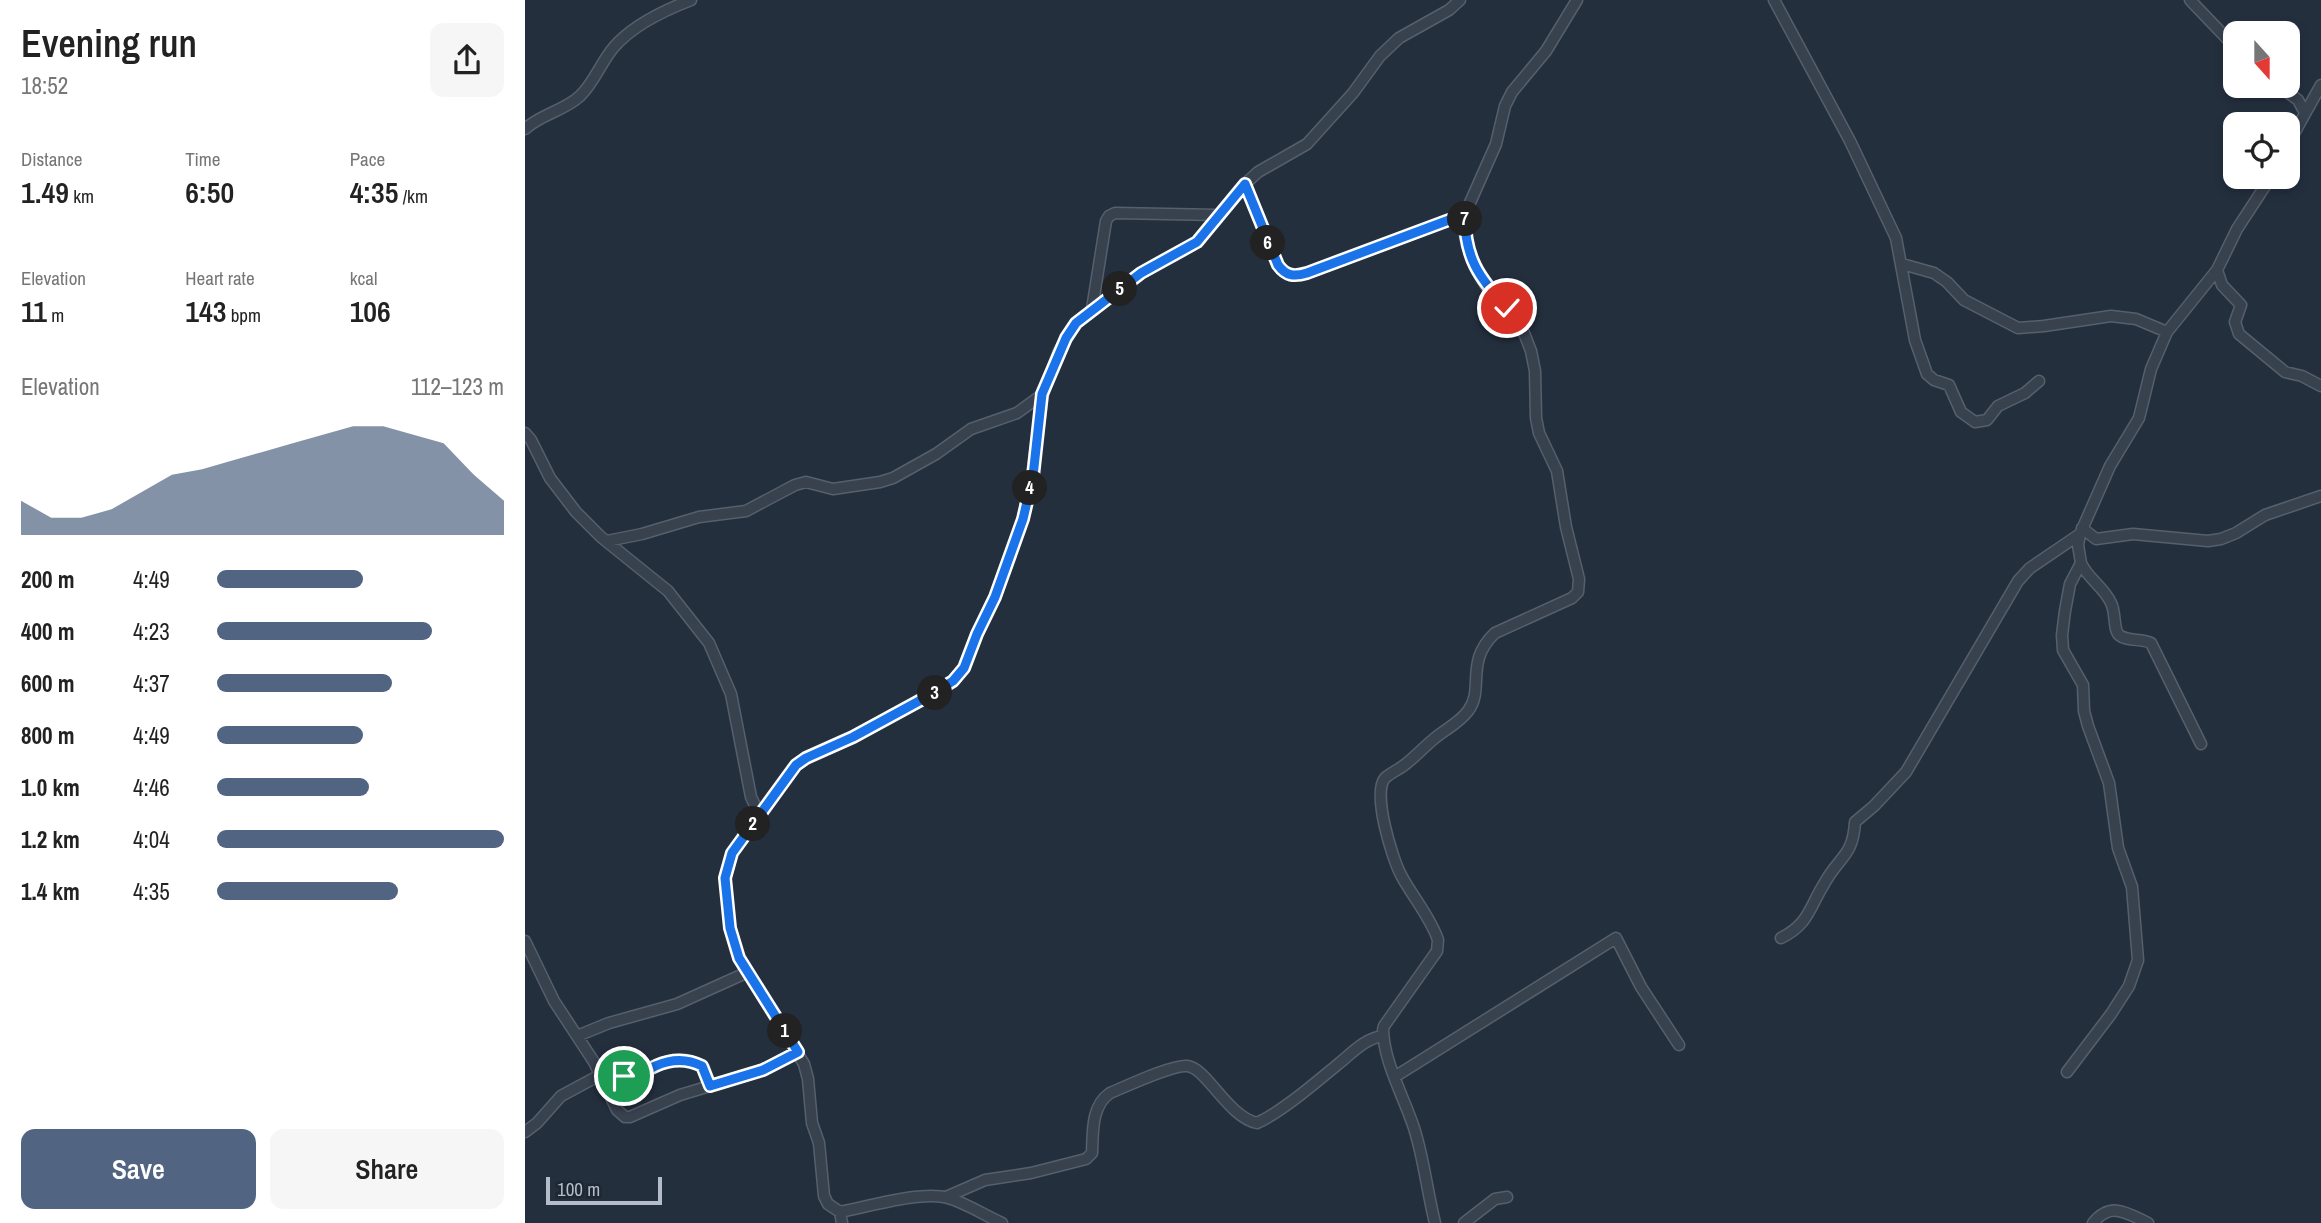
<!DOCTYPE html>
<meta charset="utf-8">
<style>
:root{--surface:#fff;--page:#f6f6f6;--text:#222;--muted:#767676;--accent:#516482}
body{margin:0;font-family:"Archivo Narrow",sans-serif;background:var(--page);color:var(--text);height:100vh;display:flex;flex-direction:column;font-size:26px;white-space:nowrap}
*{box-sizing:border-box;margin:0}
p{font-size:23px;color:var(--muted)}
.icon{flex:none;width:38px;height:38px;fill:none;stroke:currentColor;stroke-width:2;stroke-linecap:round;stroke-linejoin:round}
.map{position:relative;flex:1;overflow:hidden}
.side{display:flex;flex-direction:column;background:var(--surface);width:525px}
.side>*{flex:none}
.needle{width:46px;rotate:159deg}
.tools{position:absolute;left:1698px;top:21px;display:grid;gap:14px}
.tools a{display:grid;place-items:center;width:77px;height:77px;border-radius:14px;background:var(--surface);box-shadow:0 4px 10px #0003;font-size:35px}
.scale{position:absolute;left:21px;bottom:18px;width:116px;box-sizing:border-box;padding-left:7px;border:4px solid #b4bcc9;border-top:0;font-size:19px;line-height:24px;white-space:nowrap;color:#b4bcc9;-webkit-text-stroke:5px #1d2633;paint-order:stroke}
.pin{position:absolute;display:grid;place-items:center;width:60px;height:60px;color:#fff;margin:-30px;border:4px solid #fff;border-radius:50%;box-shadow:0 2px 7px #0007}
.km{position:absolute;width:35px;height:35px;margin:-18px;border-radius:50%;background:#222;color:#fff;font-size:19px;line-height:35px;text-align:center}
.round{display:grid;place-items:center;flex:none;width:74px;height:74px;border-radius:14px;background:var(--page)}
.headline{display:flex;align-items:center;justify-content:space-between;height:119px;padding:0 21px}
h1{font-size:38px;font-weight:600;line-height:52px}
.metrics{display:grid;grid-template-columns:repeat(3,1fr);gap:10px;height:119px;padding:7px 21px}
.metrics div{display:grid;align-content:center}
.metrics b{font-size:30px;font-weight:600}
.metrics small{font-size:19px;font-weight:400}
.metrics p{font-size:19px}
.chart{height:196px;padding:14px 21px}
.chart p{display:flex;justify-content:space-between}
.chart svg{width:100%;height:126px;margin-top:7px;fill:var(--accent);opacity:.7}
.action{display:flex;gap:14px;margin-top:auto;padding:14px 21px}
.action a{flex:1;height:80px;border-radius:14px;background:var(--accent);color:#fff;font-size:28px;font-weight:600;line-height:80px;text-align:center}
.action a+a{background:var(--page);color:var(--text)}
ul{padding:0 21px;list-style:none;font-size:23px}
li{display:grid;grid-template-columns:112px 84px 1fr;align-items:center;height:52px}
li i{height:18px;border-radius:9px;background:var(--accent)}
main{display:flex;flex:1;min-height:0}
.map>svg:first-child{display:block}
</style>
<main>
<section class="side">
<div class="headline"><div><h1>Evening run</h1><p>18:52</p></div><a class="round"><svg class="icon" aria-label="share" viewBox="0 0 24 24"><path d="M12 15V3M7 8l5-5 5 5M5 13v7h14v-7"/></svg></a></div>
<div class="metrics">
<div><p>Distance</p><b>1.49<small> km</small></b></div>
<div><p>Time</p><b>6:50</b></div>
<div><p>Pace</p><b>4:35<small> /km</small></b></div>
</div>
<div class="metrics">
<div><p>Elevation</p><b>11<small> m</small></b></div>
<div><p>Heart rate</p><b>143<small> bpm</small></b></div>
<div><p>kcal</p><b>106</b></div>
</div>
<div class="chart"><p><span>Elevation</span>112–123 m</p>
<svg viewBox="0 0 160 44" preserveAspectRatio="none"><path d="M0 44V32L10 38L20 38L30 35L40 29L50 23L60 21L70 18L80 15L90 12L100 9L110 6L120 6L130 9L140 12L150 23L160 32V44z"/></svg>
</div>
<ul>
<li><b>200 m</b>4:49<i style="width:51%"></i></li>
<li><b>400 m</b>4:23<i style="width:75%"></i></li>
<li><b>600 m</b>4:37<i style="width:61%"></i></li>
<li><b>800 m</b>4:49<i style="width:51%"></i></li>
<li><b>1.0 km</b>4:46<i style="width:53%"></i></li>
<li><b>1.2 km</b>4:04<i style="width:100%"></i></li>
<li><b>1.4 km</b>4:35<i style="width:63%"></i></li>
</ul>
<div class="action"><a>Save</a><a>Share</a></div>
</section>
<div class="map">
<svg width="1796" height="1223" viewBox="0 0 1796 1223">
<rect width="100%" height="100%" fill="#242f3e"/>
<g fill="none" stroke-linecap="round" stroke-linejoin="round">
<defs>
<path id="minor" d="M1249 0 1325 141 1371 238 1390 340 1402 374 1409 380 1424 385 1436 412 1450 422 1462 420 1473 406 1500 393 1514 381
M1665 0 1710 47
M1754 86 1773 100 1780 113
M0 129C16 114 39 111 55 96 69 83 76 62 89 47 107 26 140 10 166 0
M1762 146 1796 85
M720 184 753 265C761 276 769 277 782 273L940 214
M1377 264 1409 273 1422 282 1439 300 1493 328 1519 326 1586 316 1611 319 1642 332
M1692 270 1697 285 1716 305 1710 322 1714 334 1760 372 1777 376 1796 386
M567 309 581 221 584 216 590 213 693 215
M0 433 6 440 25 478 51 512 76 537 143 591 184 643 206 694 226 797 235 816
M1557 528 1571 539 1608 534 1683 541 1696 539 1711 533 1740 515 1796 496
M82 541 117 534 174 517 221 511 270 485 281 482 308 489 355 482 368 478 411 454 446 429 492 413 518 394
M1556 563C1563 579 1579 587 1586 603 1591 612 1588 629 1594 635 1602 642 1617 638 1626 643L1676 744
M1256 938C1284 924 1284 908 1299 884 1314 856 1328 857 1330 822L1349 806 1381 772 1493 581 1505 568 1555 534
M0 941 29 1001 69 1062 92 1110 100 1117H105L155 1095 238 1070 273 1052
M52 1036 84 1023 152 1004 223 972
M1542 1072 1586 1014 1604 986 1613 960 1607 887 1593 848 1584 783 1563 726 1559 711 1558 685 1538 650 1537 635 1540 611 1545 584 1556 563 1553 545 1555 534 1585 466 1614 418 1626 369 1642 332 1692 270 1712 229 1746 177
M74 1073 84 1076 94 1074 105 1082C126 1067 153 1049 179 1068L185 1086
M871 1076 1091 938 1116 987 1154 1045
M0 1132 12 1123 36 1096 75 1075
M421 1197 460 1180 506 1173 561 1159 567 1153C568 1132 566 1106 585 1093 602 1086 646 1065 662 1066 681 1067 703 1117 732 1123 758 1111 790 1083 812 1065 826 1054 840 1038 858 1036
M315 1212 317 1223
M477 1223C459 1215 441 1203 423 1198 398 1190 342 1207 315 1212L303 1204 299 1196 294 1143 287 1123 283 1079 279 1064 214 958 205 928 200 878 207 853 271 765 281 758 328 737 407 694 428 681 439 668 452 634 470 597 498 519 507 476 518 394 534 351 551 323 616 273 672 242 720 184 733 172 782 144 828 93 855 56 874 38 924 10 935 0
M910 1223C902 1191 899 1159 889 1128 879 1097 859 1063 858 1030L859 1026 912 951 913 940C906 918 887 896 876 875 867 858 847 793 860 778 867 772 875 769 882 763 892 755 900 746 910 738 921 729 934 723 943 711 960 689 939 662 970 633L1047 598 1053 592 1054 579 1041 527 1032 471 1014 433 1011 418 1010 371 1006 351 999 333 990 319 961 286 955 276 942 245 939 230 940 214 971 144 980 106 987 92 1021 51 1052 0
M939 1223 970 1199 982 1197
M1568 1223C1586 1201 1602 1213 1623 1223"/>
</defs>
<use href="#minor" stroke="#565f6c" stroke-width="13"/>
<use href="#minor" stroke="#38414e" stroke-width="10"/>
</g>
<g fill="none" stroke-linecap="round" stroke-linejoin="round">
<defs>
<path id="route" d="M99 1076 106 1082C126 1065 151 1053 177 1066L185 1086 238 1070 273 1052 214 958 205 928 200 878 207 853 271 765 281 758 328 737 407 694 428 681 439 668 452 634 470 597 498 519 508 476 517 394 541 338 551 323 616 273 672 242 720 184 753 265C761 276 769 277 782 273L940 214C939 257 954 278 982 308"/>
</defs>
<use href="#route" stroke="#fff" stroke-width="14"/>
<use href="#route" stroke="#1a73e8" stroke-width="9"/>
</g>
</svg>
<div class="tools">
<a><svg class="needle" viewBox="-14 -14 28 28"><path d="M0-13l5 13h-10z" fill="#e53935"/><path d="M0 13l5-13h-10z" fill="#767676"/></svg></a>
<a><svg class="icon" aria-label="locate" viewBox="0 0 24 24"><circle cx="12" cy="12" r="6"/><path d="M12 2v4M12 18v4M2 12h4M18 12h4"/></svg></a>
</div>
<div class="scale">100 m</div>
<div class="pin" style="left:99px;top:1076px;background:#1e9e55"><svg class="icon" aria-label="arrive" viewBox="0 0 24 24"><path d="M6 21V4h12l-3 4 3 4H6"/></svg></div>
<div class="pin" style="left:982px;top:308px;background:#d93025"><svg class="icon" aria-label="check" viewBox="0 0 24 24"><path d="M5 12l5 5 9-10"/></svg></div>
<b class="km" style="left:260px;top:1031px">1</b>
<b class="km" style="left:228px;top:824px">2</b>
<b class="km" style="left:410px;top:693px">3</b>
<b class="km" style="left:505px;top:488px">4</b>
<b class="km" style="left:595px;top:289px">5</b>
<b class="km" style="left:743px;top:243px">6</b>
<b class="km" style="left:940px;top:219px">7</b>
</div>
</main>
